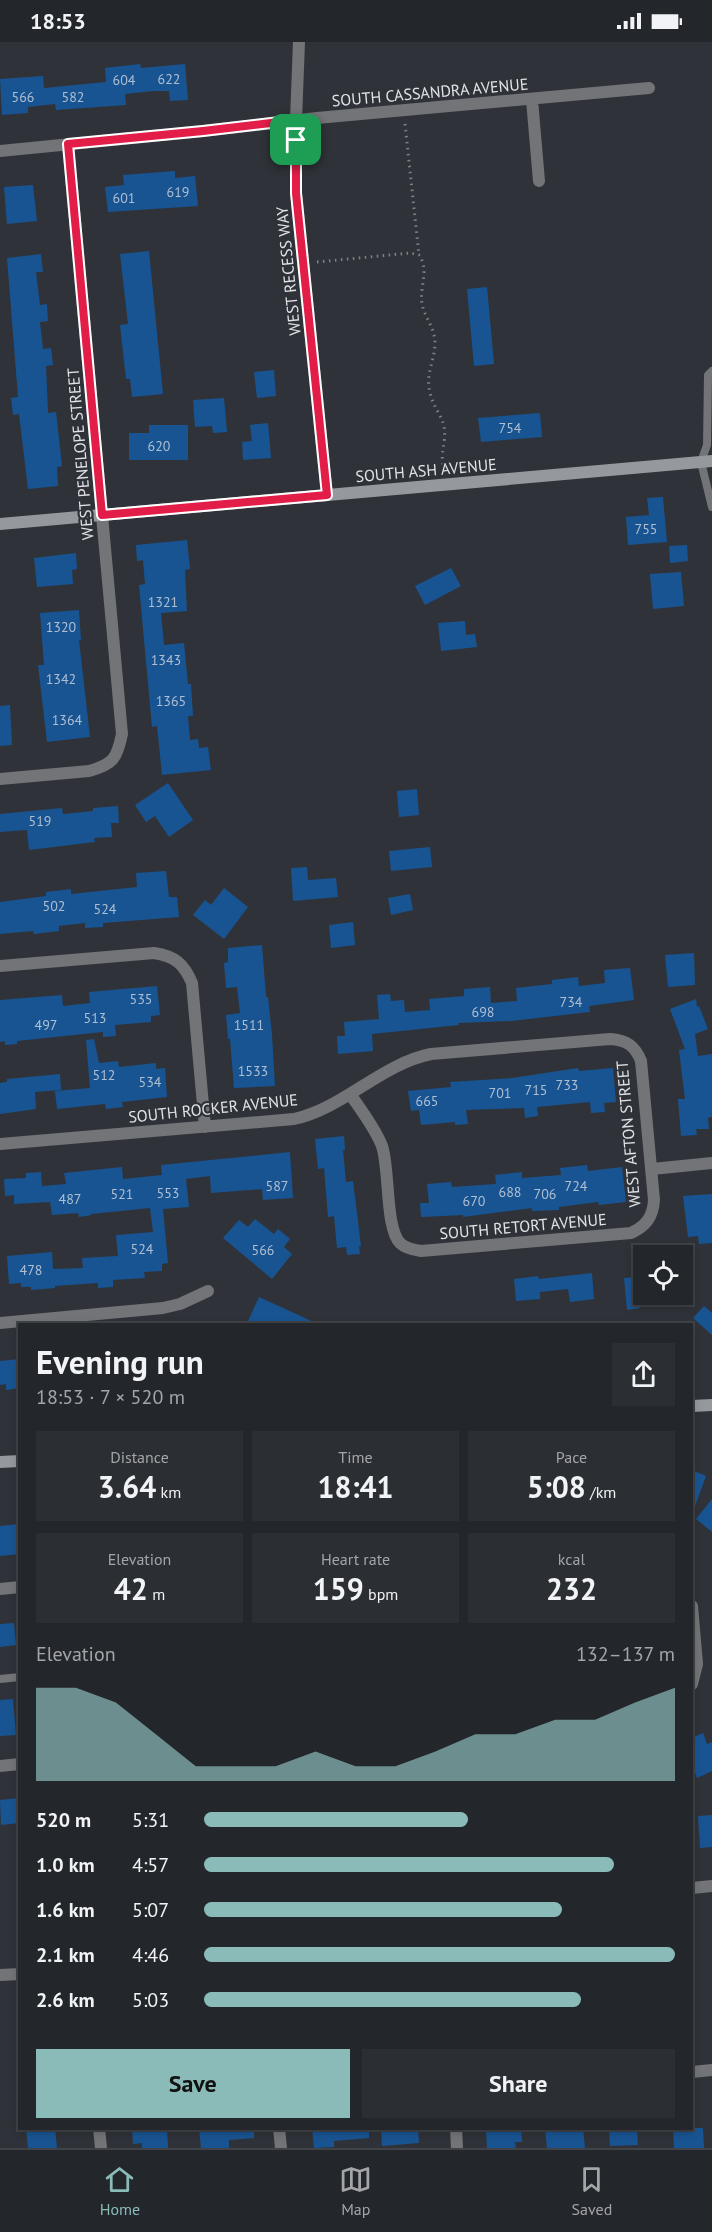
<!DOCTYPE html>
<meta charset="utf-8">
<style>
:root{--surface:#23262b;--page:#2b2e33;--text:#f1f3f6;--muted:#a3a5a9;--line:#404347;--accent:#8bbbb9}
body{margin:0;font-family:"PT Sans",sans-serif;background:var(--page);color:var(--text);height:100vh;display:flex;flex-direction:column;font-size:22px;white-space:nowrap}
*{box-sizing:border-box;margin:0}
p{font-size:20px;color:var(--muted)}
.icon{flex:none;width:33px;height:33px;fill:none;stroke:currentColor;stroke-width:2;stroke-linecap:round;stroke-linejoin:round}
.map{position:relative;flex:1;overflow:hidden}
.panel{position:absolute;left:18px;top:1281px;width:675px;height:807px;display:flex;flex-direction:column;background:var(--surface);border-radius:0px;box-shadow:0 3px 9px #0003,0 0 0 2px var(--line)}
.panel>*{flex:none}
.buttons{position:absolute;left:633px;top:1203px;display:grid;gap:12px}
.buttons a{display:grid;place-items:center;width:60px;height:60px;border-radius:0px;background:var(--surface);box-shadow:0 3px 9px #0003,0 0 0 2px var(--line);font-size:30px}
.pin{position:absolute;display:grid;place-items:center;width:51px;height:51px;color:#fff;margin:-26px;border-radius:12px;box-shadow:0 3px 9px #0006}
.round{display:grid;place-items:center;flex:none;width:63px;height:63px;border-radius:0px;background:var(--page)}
.headline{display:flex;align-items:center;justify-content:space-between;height:102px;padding:0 18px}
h1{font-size:33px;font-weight:700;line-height:45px}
.figures{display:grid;grid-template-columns:repeat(3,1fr);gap:9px;height:102px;padding:6px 18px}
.figures div{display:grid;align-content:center;border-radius:0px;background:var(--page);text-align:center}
.figures b{font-size:30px;font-weight:700}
.figures small{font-size:16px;font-weight:400}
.figures p{font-size:16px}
.chart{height:168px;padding:12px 18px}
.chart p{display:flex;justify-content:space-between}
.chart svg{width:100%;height:108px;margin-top:6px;fill:var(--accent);opacity:.7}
.cta{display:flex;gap:12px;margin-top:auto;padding:12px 18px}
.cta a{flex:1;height:69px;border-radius:0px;background:var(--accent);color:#111;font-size:24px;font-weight:700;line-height:69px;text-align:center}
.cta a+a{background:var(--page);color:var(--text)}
ul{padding:0 18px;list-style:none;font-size:20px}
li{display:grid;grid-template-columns:96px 72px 1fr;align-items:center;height:45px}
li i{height:15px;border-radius:8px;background:var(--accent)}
.status{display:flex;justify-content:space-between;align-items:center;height:42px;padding:0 30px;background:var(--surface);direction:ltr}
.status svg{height:16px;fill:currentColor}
.dock{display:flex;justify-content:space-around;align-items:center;height:84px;border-top:2px solid var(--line);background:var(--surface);font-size:16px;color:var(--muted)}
.dock a{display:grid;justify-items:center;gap:3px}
.dock .current{color:var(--accent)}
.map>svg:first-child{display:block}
</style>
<div class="status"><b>18:53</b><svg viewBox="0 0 49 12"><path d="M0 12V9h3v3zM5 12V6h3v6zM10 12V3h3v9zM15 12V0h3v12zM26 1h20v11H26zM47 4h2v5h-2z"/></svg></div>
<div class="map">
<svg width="712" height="2106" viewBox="0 0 712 2106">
<rect width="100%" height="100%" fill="#2f3339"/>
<path fill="#195492" d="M140 22 141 26 185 22 188 58 170 59 169 49H153L125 52 126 63 56 68 55 62 28 65V71L2 73 0 37 43 34 44 46 106 40 105 26Z
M175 129V136L195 134 198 164 108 170 105 145 124 143 123 133Z
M33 143 37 179 7 182 4 145Z
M149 209 163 352 132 355 130 337H126L120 283 128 282 120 212Z
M41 212 43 230H36L40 263 47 262 48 279 40 280 43 307 51 306 53 323 46 324 48 371 56 370 62 424 57 425 58 444 28 447 19 372 13 373 11 356 18 355 7 216Z
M487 245 494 322 474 324 467 247Z
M274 328 276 354 257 356 254 330Z
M224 356 227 390 213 391 212 384 195 385 193 358Z
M540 371 542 395 481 400 478 376Z
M268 381 271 416 243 418 242 400 252 399 250 383Z
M149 383H188V418H129V391H149Z
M663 455 667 500 628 503 626 475 649 473 647 456Z
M187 498 190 527 185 528 187 569 161 571 164 603 184 601 188 642H191L193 674H188L190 698 198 697 199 706 208 705 211 728 162 733 157 684 152 685 139 543 145 542 143 518 137 519 136 503Z
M687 503 688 519 670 521 669 504Z
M76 511 77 527 72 528 73 542 37 545 34 516Z
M451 526 461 544 425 563 415 544Z
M681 530 684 564 653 567 650 532Z
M79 568 81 598H79L90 695 47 700 38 623H44L40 571Z
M465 579 466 593 475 592 477 605 441 609 438 581Z
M10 663 12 703 0 704V664Z
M168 741 193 778 169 795 155 774 146 780 135 763Z
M417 747 419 773 399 775 397 749Z
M118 764 119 781H111L112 795 94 796 95 800 29 808 27 788 0 790V772L62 766 63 772 93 769V766Z
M430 805 432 825 391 829 389 809Z
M307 825 308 838 336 836 338 855 293 859 291 826Z
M166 829 169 855H177L179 875 103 881V885L85 886V881L59 884V889L34 892 33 889 0 892V860L46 854V850L71 847V852L137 845 136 831Z
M224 846 248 865 224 897 193 873 205 858 211 863Z
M410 852 413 868 391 873 388 856Z
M353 880 355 903 331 906 329 883Z
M262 903 266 955H268L272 993 275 1044 234 1046 230 997H228L226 973 240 971 237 945 226 946 224 921 228 920V906Z
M694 911 695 943 668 945 665 913Z
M630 926 634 958 589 964 590 970 511 979 458 981 459 983 372 992 373 1009 338 1012 337 994H345L344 980 379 977 377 953 390 952 391 959 404 958 405 970 430 968 429 957 464 954V947L490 945 491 961 517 959 516 946 552 942V938L578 935 579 944 605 941 604 928Z
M157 944 160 973 151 974V980L115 983 116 994 103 995V990L17 999V1002L5 1003V999L0 1000V958L62 953 63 964 90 961 89 950Z
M696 957 697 965 699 964 708 987 695 992 698 1014 712 1012V1075L708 1076 709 1087H696L697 1093 681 1094 678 1057H685L679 1008 685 1007 670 967Z
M94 997 99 1021 118 1019 119 1025 156 1021V1027L165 1026 167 1055 122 1060 123 1065 106 1067 105 1062 57 1067 55 1049 90 1046 86 998Z
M578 1026 579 1029 613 1026 616 1060 604 1061 605 1070 591 1071 590 1060 537 1065 538 1074 525 1076 524 1066 466 1068 468 1082 455 1083V1080L421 1083 419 1068 411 1069 408 1049 451 1045 450 1040 512 1036Z
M60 1032 61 1048 35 1050 36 1067 0 1072V1041L7 1040V1037Z
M344 1094 345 1108H343L346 1140 353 1139 361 1204H359L360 1212 347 1213 346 1205 337 1206 334 1174 328 1175 324 1126 318 1127 315 1097Z
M290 1110 293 1156 263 1158 262 1147 211 1151 210 1134 186 1137 189 1165 163 1167 168 1221 162 1222V1229L144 1230 145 1236 113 1238V1245L98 1246V1241L55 1244V1246L31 1248V1245H21V1241L9 1242 7 1214 52 1210 53 1227 83 1226 82 1216 118 1214 116 1193 153 1190 150 1166 91 1172 92 1173 79 1175 78 1171 52 1173 50 1160 14 1162V1153L5 1154 4 1137 26 1136V1131L41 1130 42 1144 66 1142 64 1131 122 1125 123 1137 162 1133 161 1123Z
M587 1123 588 1129 622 1125 626 1160 599 1163 598 1160 559 1165V1168L532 1169V1166L463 1175V1173L421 1175 420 1161H429L427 1142 451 1140 452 1145 496 1142 495 1133 522 1130V1136L561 1133 560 1126Z
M712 1152V1201L699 1202 698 1194 688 1195 683 1154Z
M255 1177 274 1192 278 1187 290 1197 284 1205 292 1212 272 1237 223 1196 239 1178 248 1185Z
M592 1231 594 1257 570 1260 568 1247 540 1250V1257L516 1259 514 1237 538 1234 539 1237Z
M638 1235 640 1266 627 1268 624 1236Z
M259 1255 318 1282H255L248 1279Z
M704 1264 712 1271V1293L693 1276Z
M20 1317V1346L6 1348V1342L0 1343V1319Z
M692 1428 706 1434 693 1470 692 1469Z
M712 1457V1490L696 1477Z
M20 1482V1512L0 1514V1484Z
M14 1581 16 1603 0 1605V1582Z
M13 1657 16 1693 0 1694V1658Z
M703 1691 707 1702 712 1700V1729L697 1736 692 1723V1696Z
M20 1756V1781L1 1783 0 1758Z
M712 1773V1805L700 1806 698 1774Z
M26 2086H55L57 2106H28Z
M132 2086H167L168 2106H142V2101L133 2102Z
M199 2086H254V2096L229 2098V2106H201Z
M312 2086H369V2096L334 2099V2105L314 2106Z
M381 2086H418L419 2101 382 2104Z
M495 2086H521L522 2100H515L516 2106H487L486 2088Z
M545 2086H583L585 2106H547Z
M609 2086H637L638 2103 610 2104Z
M673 2086H703L704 2106H674Z"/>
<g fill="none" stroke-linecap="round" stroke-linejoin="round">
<path stroke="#7e8186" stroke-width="3" stroke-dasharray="1.5 4.5" stroke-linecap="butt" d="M405 82 419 213
M317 220 410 211 419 213C430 229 419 244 422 262 425 276 435 286 435 301 435 318 425 333 430 350 432 363 441 372 444 384 447 401 439 410 444 429"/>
<path stroke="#727477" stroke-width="8" d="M712 329 708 333 707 403 701 420 712 465
M0 1637 20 1635"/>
<path stroke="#727477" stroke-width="12" d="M299 0 296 78V151L327 453
M532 58 539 139
M0 109 203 89 317 76 649 46
M0 737 89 729C114 722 117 716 122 692L68 102
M0 924 154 911C175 914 184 922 192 941L205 1085
M0 1102 294 1077C344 1066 381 1022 431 1012L610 997C627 998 635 1004 641 1019L654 1158C653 1175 646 1184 631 1191L421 1209C414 1208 405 1206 400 1201 385 1185 390 1128 382 1104 375 1086 361 1068 350 1052
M652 1127 712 1121
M0 1281 163 1266 180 1262 208 1249
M0 1547 20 1545
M692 1564 697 1622 692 1642
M0 1724 20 1722
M692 1846 712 1844
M0 1933 20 1932
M692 2030 712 2028
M99 2086 101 2106
M279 2086 281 2106
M456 2086 457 2106"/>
<path stroke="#95999d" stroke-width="12" d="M0 482 712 419
M692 1364 712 1363
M0 1420 20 1419"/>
</g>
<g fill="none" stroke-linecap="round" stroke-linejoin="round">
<defs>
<path id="route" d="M296 78V151L327 453 102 473 68 102 203 89Z"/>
</defs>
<use href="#route" stroke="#fff" stroke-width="12"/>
<use href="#route" stroke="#e11d48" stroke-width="8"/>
</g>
<g text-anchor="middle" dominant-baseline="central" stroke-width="4.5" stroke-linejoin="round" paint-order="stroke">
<g font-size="14" fill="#afbfd2">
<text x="169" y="37">622</text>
<text x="124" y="38">604</text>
<text x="23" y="55">566</text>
<text x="73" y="55">582</text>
<text x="178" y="150">619</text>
<text x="124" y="156">601</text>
<text x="510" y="386">754</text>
<text x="159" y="404">620</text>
<text x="646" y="487">755</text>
<text x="163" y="560">1321</text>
<text x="61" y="585">1320</text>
<text x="166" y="618">1343</text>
<text x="61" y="637">1342</text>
<text x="171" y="659">1365</text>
<text x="67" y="678">1364</text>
<text x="40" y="779">519</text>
<text x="54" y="864">502</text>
<text x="105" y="867">524</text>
<text x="141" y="957">535</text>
<text x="571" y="960">734</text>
<text x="483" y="970">698</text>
<text x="95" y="976">513</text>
<text x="46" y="983">497</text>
<text x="249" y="983">1511</text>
<text x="253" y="1029">1533</text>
<text x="104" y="1033">512</text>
<text x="150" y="1040">534</text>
<text x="567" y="1043">733</text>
<text x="536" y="1048">715</text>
<text x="500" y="1051">701</text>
<text x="427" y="1059">665</text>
<text x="277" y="1144">587</text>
<text x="576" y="1144">724</text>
<text x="510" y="1150">688</text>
<text x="168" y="1151">553</text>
<text x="122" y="1152">521</text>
<text x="545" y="1152">706</text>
<text x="70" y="1157">487</text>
<text x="474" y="1159">670</text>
<text x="142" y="1207">524</text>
<text x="263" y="1208">566</text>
<text x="31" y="1228">478</text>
</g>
<g font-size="16" fill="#e1e3e7" stroke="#2f3339">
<text transform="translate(430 50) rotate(-5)">SOUTH CASSANDRA AVENUE</text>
<text transform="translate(288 229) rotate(-96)">WEST RECESS WAY</text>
<text transform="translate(80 412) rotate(-95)">WEST PENELOPE STREET</text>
<text transform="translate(426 428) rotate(-5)">SOUTH ASH AVENUE</text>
<text transform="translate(213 1066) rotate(-6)">SOUTH ROCKER AVENUE</text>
<text transform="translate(628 1092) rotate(-95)">WEST AFTON STREET</text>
<text transform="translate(523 1184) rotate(-5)">SOUTH RETORT AVENUE</text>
</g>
</g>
</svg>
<div class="buttons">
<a><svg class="icon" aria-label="locate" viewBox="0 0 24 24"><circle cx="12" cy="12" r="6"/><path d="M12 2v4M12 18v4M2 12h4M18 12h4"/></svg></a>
</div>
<div class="pin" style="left:296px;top:98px;background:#1e9e55"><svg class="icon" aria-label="arrive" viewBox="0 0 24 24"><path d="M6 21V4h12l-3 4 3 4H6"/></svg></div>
<section class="panel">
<div class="headline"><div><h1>Evening run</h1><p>18:53 · 7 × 520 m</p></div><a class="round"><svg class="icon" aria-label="share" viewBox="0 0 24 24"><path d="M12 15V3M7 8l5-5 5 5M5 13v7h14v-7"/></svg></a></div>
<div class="figures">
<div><p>Distance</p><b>3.64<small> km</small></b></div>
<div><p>Time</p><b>18:41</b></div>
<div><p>Pace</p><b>5:08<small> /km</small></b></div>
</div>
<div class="figures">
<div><p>Elevation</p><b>42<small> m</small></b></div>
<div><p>Heart rate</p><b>159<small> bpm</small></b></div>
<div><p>kcal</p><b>232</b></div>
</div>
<div class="chart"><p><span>Elevation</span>132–137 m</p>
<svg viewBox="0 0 160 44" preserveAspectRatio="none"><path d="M0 44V6L10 6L20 12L30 25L40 38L50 38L60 38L70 32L80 38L90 38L100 32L110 25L120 25L130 19L140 19L150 12L160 6V44z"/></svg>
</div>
<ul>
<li><b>520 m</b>5:31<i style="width:56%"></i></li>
<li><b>1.0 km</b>4:57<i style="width:87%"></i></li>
<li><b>1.6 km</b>5:07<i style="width:76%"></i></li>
<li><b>2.1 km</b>4:46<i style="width:100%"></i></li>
<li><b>2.6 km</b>5:03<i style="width:80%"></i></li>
</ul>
<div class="cta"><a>Save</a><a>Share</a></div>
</section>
</div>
<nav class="dock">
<a class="current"><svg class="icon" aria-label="home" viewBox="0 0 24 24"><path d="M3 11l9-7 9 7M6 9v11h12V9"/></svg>Home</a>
<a><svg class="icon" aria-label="map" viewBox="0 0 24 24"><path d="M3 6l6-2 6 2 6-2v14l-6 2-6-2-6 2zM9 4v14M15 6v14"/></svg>Map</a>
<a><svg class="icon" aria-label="saved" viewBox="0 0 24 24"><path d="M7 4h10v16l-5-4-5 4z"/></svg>Saved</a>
</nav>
